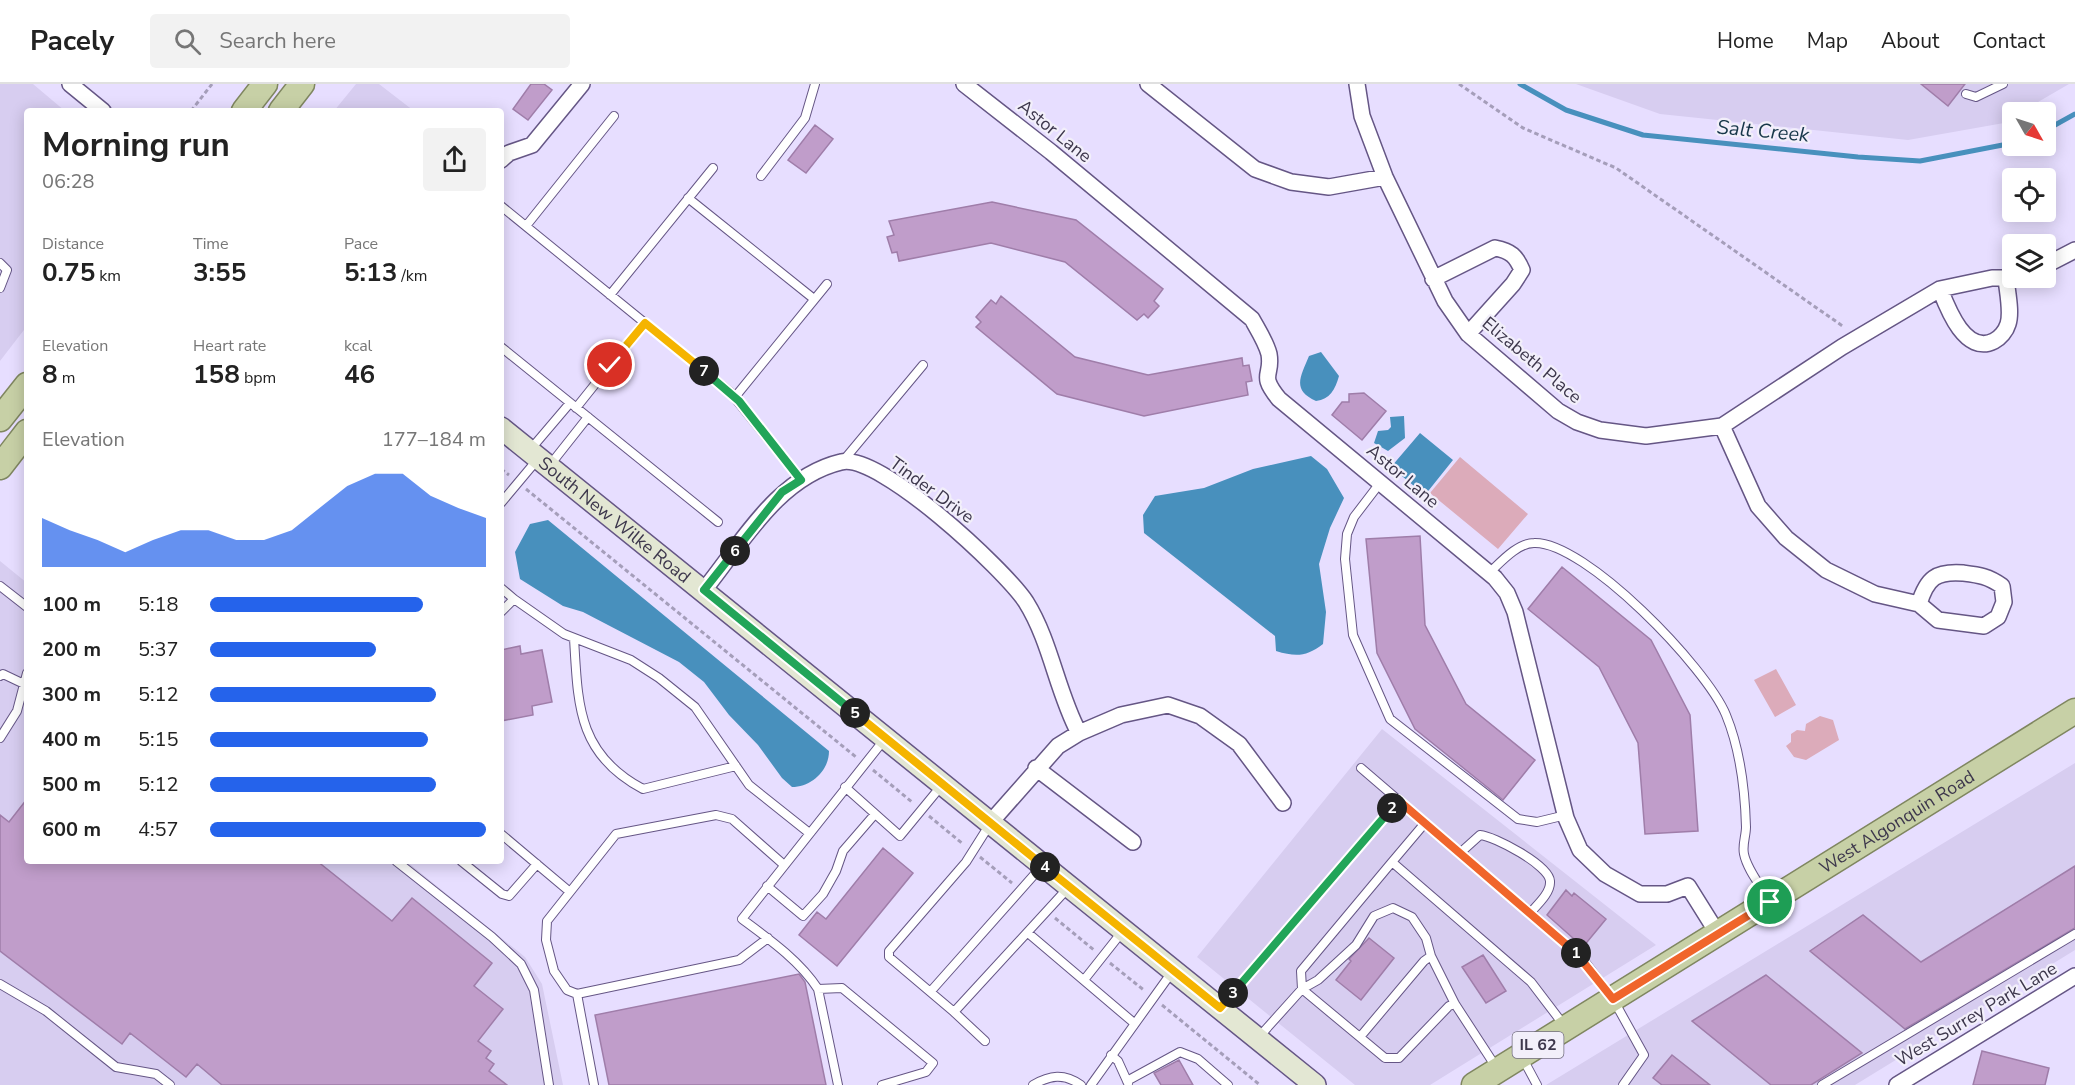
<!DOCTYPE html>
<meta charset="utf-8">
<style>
:root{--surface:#fff;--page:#f2f2f2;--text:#222;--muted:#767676;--line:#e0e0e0;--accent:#2563eb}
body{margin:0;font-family:"Nunito Sans",sans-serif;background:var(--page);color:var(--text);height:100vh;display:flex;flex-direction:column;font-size:22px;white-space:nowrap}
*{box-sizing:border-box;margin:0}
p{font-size:20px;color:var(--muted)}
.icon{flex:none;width:33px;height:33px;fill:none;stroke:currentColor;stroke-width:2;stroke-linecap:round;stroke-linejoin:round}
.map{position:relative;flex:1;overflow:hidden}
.panel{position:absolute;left:24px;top:24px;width:480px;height:756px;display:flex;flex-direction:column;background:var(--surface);border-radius:6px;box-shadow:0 3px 15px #0003}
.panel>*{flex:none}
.needle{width:39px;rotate:129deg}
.buttons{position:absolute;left:2002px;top:18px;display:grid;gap:12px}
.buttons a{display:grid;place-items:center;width:54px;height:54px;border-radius:6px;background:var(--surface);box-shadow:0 3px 15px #0003;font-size:30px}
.pin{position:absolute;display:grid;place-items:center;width:51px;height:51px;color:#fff;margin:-26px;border:3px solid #fff;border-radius:50%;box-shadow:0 2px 6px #0007}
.km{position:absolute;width:30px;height:30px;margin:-15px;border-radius:50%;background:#222;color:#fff;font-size:16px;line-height:30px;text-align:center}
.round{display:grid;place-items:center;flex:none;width:63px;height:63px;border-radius:6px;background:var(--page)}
.headline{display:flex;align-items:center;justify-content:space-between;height:102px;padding:0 18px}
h1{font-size:33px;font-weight:700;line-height:45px}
.stats{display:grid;grid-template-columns:repeat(3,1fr);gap:9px;height:102px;padding:6px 18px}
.stats div{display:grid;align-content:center}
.stats b{font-size:26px;font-weight:700}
.stats small{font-size:16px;font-weight:400}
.stats p{font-size:16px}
.chart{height:168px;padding:12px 18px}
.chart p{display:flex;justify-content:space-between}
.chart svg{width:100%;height:108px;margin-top:6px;fill:var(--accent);opacity:.7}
ul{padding:0 18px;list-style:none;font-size:20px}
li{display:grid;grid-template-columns:96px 72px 1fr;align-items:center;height:45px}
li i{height:15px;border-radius:8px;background:var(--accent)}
header{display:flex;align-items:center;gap:36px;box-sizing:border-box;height:84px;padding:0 30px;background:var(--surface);border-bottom:2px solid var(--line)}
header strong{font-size:28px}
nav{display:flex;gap:33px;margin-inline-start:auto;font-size:21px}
.search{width:420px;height:54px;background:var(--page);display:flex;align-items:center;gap:15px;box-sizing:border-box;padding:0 21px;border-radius:6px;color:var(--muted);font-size:22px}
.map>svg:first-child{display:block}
</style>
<header>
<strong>Pacely</strong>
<div class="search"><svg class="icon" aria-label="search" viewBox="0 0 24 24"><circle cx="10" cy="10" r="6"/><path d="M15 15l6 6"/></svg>Search here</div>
<nav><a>Home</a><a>Map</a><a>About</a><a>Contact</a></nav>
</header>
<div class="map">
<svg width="2075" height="1001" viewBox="0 0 2075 1001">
<rect width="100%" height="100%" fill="#e7deff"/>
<path fill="#d7cdf0" d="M0 0H33L65 27H27V242L0 277Z
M356 0H379L414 27H334Z
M1576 0H2069L2021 28H2013V33L2004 39 1908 56 1660 30Z
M0 477 27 499V777H406L525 873 542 900 563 1001H0Z
M1382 645 1656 861 1430 1001H1355L1197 873Z
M2075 679V866L1855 1001H1546Z"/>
<path fill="#dcabba" d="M1460 373 1528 430 1498 465 1430 409Z
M1776 585 1796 621 1775 633 1754 596Z
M1820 632 1833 636 1839 656 1806 676 1794 673 1786 662 1791 658V650L1797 646 1805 647 1806 640Z"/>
<path fill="#4890bd" d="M1321 268 1339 292C1335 306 1330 315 1316 317 1291 306 1301 292 1309 272Z
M1404 332 1405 354 1388 367 1374 359 1378 347 1388 346 1391 343 1390 333Z
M1420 349 1453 376 1425 411 1391 383Z
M1311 372 1327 385 1344 414 1330 444 1319 480 1326 528 1323 560C1306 573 1296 573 1276 567L1275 552 1144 449 1143 431 1155 412 1204 404 1253 385Z
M548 436 829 667C829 687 811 703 792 703L782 694 758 661 729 631 704 598 679 578 583 528 563 522 520 495 515 468 530 440Z"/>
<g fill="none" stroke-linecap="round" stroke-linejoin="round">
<path stroke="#4890bd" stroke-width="5" d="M1520 0 1566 26 1643 51 1858 73 1920 77 2013 59
M2046 46 2075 30"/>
</g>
<path fill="#c09dca" stroke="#9f7da9" stroke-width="1.5" d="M531 0H544L552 6 528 36 513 25Z
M1921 0H1965L1948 22Z
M815 41 833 55 806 89 788 76Z
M992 118 1076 136 1163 205 1154 217 1159 222 1148 234 1144 230 1137 236 1065 178 991 159 899 177 897 168 892 169 887 153 894 151 889 137Z
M1001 212 1075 273 1148 291 1242 274 1243 282 1249 281 1252 297 1246 298 1248 311 1144 332 1057 310 976 243 981 238 976 233 991 216 996 220Z
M1364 309 1386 327 1362 356 1332 331 1342 318H1349V310Z
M1420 452 1425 541 1466 620 1535 676 1503 716 1415 645 1377 569 1366 455Z
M1562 483 1651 556 1690 631 1698 747 1645 750 1638 659 1599 583 1528 525Z
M520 562 521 570 542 566 552 618 532 622 533 631 501 637V566Z
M27 715V777H317L392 837 412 814 492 879 474 902 503 925 478 957 491 967 486 974 494 980 489 987 507 1001H222L197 980 186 993 130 949 122 960 0 867V731L9 738Z
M883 764 913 789 837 882 799 851 817 828 826 835Z
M2075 782V844L1905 945 1810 867 1863 831 1921 878Z
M1566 806 1572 812 1574 809 1606 835 1583 863 1547 831Z
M1369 854 1394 874 1361 916 1336 896 1351 877 1349 875Z
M1483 871 1506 907 1486 919 1462 883Z
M799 890 805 898 826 1001H609L595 931Z
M1766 891 1862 969 1811 1001H1771L1692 937Z
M1982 967 2049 984 2045 1001H1973Z
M1672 971 1710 1001H1662L1653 994Z
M1179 976 1193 1001H1161L1154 989Z"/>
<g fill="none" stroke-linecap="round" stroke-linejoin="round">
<defs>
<path id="lane" d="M1966 10 1976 13 2003 0
M761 92 805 34 815 0
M688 114 814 215
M501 122 731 309 801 396
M526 142 614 32
M0 179 7 186 0 204
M610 211 713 84
M501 263 718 438
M735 313 827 200
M576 324 644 239
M530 366 570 319
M843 377 923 281
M550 381 588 333
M1380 399 1354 433 1347 450 1345 475 1353 551 1390 635 1518 735 1537 738 1566 731
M501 419 537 376
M1489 489C1500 479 1517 459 1534 459 1585 457 1707 584 1726 631 1740 665 1745 706 1746 743 1746 752 1742 761 1744 770 1747 785 1760 801 1768 814
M0 502 27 523
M501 504 514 515 501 528
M514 515 564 550 631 576 659 594 695 623 749 701 808 748
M574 554C578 620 577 670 643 705L736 682
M0 592 3 590 24 600
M0 654 17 627 27 589
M1361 684 1582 874 1613 915 1644 971 1623 1001
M845 703 900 752 942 701
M1425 739 1392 778 1531 898 1563 940
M501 750 570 808
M1460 769 1480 751C1494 752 1549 781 1550 797 1551 809 1537 821 1530 829
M396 777 492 853 521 880 534 906 549 1001
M461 777 502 810 509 812 537 780
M1392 778 1301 887 1302 905 1385 974H1399L1449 922 1455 920
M767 802 803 832 823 810 836 787 843 767 875 730
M1028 849 1134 939
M768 854 739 876 577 910 567 906 554 887 546 856 547 837 616 750 716 731 732 735 783 780
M1084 896 1122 848
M0 900 46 927 116 983 156 990 170 1001
M818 905 842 904 933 979 926 988 882 1001
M931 907 1041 783
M577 910 594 1001
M1221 923 1398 716
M954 928 889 873V867L966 778 990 740
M1360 953 1424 877 1431 872
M1258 954 1302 905 1318 896 1356 861 1374 832 1393 824 1412 833 1426 854 1431 872 1455 920 1496 983
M985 957 954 928 1068 804
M1111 971 1118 977 1128 999
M1522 973 1537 1001
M1127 997 1180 968 1198 975 1228 1001
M838 1001 818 905C800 877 769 855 742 835L884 656
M1033 1001C1050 991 1064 989 1081 1001
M1091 1001 1172 888
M1822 1001 2075 850"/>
<path id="street" d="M70 0 103 27
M964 0 1051 68 1252 235C1258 246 1266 258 1269 270 1273 293 1258 289 1279 315L1495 494 1507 509 1515 528 1566 734 1580 766 1605 790 1640 810H1667L1688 802 1718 850
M1148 0 1255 85 1291 98 1329 103 1385 93
M1357 0 1362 32 1385 93 1445 217 1468 250 1558 327 1577 338 1600 346 1646 352 1722 342 1842 263 1940 205 1992 194H2016
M501 76 509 69 532 61 582 0
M2046 181 2075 166
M1433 195 1495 164C1511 167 1516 172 1522 186L1513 200 1468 250
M1940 205C1947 223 1965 272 1994 257 2000 254 2006 247 2008 240 2012 228 2007 207 2006 194
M1722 342 1758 422 1786 454 1826 486 1875 510 1919 520 1938 536 1984 542 1998 533 2004 518 2002 502C1988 492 1979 491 1963 489 1936 487 1927 494 1919 520
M704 506C742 459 778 393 841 378 879 368 1005 486 1026 518 1051 558 1057 608 1079 649
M1036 684 1133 758
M990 739 1058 662 1079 649 1121 631 1168 621 1200 632 1239 660 1283 719
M1897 1001 2075 892"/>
<g id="secondary">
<path id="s1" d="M501 344 1315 1001"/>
</g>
<g id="primary">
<path d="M244 27 265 0"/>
<path d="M281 27 302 0"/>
<path d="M0 335 27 301"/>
<path d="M0 383 27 348"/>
<path id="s2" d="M1474 1001 2075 627"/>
</g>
</defs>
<use href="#lane" stroke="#655685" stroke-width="10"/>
<use href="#street" stroke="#655685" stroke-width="18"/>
<use href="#secondary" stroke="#655685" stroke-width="24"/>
<use href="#primary" stroke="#7f8660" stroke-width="27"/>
<path stroke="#a59eba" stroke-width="3" stroke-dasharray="4.5 3" stroke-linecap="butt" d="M1459 0 1523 44 1616 84 1844 243
M191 27 212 0
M501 385 509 391
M526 405 856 673
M873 686 912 718
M929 732 963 760
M980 773 1012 799
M1055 834 1094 866
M1110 879 1145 907
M1162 921 1260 1001"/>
<use href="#lane" stroke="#fff" stroke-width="8"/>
<use href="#street" stroke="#fff" stroke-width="15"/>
<use href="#secondary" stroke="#e3e7d3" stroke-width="21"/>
<use href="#primary" stroke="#c7d0a6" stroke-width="24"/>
</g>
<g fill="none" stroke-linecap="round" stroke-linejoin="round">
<defs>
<path id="split-1" d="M1576 869 1613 915 1770 818"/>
<path id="split-2" d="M1392 724 1398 716 1576 869"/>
<path id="split-3" d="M1233 909 1392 724"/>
<path id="split-4" d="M1045 783 1220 924 1233 909"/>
<path id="split-5" d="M855 629 1045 783"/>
<path id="split-6" d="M735 467 704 506 855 629"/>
<path id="split-7" d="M704 287 739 317 801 396 782 408 735 467"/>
<path id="split-8" d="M610 281 645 239 704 287"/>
</defs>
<use href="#split-1" stroke="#fff" stroke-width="12"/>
<use href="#split-2" stroke="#fff" stroke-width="12"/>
<use href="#split-3" stroke="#fff" stroke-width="12"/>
<use href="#split-4" stroke="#fff" stroke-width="12"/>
<use href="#split-5" stroke="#fff" stroke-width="12"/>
<use href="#split-6" stroke="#fff" stroke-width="12"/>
<use href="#split-7" stroke="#fff" stroke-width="12"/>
<use href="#split-8" stroke="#fff" stroke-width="12"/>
<use href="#split-1" stroke="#f0652b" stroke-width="8"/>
<use href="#split-2" stroke="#f0652b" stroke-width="8"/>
<use href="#split-3" stroke="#22a559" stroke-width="8"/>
<use href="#split-4" stroke="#f5b400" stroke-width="8"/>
<use href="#split-5" stroke="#f5b400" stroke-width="8"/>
<use href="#split-6" stroke="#22a559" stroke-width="8"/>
<use href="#split-7" stroke="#22a559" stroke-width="8"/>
<use href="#split-8" stroke="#f5b400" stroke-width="8"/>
</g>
<g text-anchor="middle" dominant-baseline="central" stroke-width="4.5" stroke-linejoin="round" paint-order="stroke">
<rect fill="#f2effa" stroke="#736e80" stroke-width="1.5" x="1512.5" y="948" width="51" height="26" rx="4.5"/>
<g font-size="16" font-weight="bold" fill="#3d374c">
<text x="1538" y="961">IL 62</text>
</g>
<g font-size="18" fill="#3d374c" stroke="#f2effa">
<text transform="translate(1055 47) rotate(39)">Astor Lane</text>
<text transform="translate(1532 276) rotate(40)">Elizabeth Place</text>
<text transform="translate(1403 392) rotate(40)">Astor Lane</text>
<text transform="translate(932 406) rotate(36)">Tinder Drive</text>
<text stroke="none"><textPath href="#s1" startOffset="146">South New Wilke Road</textPath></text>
<text stroke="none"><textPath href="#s2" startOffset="498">West Algonquin Road</textPath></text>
<text transform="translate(1976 930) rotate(-31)">West Surrey Park Lane</text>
</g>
<g font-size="20" font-style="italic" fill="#17374a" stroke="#f2effa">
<text transform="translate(1763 47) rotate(5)">Salt Creek</text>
</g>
</g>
</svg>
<div class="buttons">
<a><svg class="needle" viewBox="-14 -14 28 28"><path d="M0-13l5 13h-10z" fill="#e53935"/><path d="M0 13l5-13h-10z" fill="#767676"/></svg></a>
<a><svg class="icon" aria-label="locate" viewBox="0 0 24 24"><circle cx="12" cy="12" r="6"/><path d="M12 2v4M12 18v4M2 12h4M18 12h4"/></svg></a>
<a><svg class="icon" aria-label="layers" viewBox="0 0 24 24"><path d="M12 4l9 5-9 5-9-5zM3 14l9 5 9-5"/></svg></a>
</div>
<div class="pin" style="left:1770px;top:818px;background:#1e9e55"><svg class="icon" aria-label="arrive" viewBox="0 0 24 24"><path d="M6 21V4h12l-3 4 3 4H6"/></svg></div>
<div class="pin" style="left:610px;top:281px;background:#d93025"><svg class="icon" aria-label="check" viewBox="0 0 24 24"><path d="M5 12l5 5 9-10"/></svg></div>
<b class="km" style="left:1576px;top:869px">1</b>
<b class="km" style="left:1392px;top:724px">2</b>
<b class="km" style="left:1233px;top:909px">3</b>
<b class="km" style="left:1045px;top:783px">4</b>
<b class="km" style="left:855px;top:629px">5</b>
<b class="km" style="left:735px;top:467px">6</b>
<b class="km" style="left:704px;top:287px">7</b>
<section class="panel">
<div class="headline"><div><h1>Morning run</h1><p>06:28</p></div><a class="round"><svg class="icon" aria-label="share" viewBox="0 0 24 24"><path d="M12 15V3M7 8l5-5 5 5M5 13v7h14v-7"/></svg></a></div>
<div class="stats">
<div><p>Distance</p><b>0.75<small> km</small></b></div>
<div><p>Time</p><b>3:55</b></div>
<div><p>Pace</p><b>5:13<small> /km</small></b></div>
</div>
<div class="stats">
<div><p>Elevation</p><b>8<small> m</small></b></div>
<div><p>Heart rate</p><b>158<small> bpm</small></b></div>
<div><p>kcal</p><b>46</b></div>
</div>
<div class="chart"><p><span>Elevation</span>177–184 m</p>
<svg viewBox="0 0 160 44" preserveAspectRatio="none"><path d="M0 44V24L10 29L20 33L30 38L40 33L50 29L60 29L70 33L80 33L90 29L100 20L110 11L120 6L130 6L140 15L150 20L160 24V44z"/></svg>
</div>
<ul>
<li><b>100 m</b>5:18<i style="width:77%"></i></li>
<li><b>200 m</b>5:37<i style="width:60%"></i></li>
<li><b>300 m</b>5:12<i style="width:82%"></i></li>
<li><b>400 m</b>5:15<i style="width:79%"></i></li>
<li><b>500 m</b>5:12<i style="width:82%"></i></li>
<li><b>600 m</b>4:57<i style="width:100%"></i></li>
</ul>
</section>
</div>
